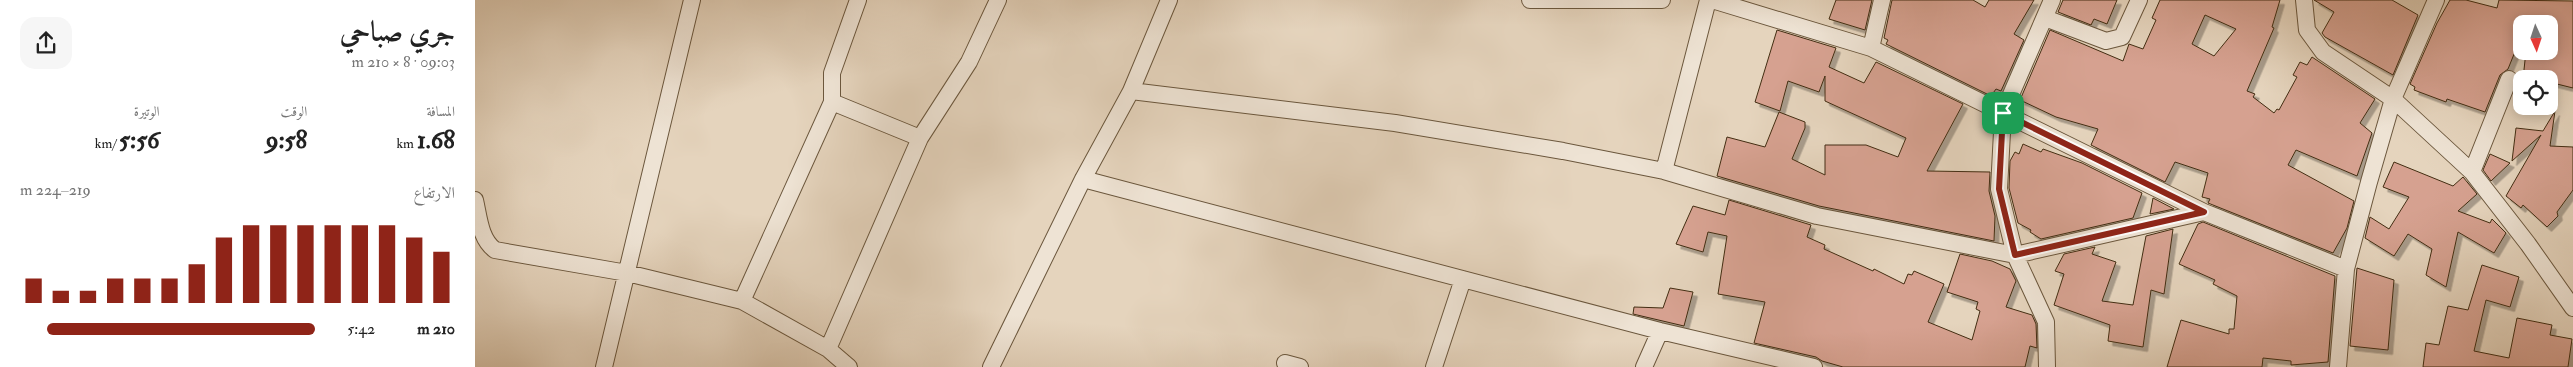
<!DOCTYPE html>
<html lang="ar">
<meta charset="utf-8">
<style>
:root{--surface:#fff;--page:#f6f6f6;--text:#222;--muted:#767676;--accent:#8f2418}
body{margin:0;font-family:"IM FELL Double Pica",Amiri,serif;background:var(--page);color:var(--text);direction:rtl;height:100vh;display:flex;flex-direction:column;font-size:19px;white-space:nowrap}
*{box-sizing:border-box;margin:0}
p{font-size:16px;color:var(--muted)}
.icon{flex:none;width:28px;height:28px;fill:none;stroke:currentColor;stroke-width:2;stroke-linecap:round;stroke-linejoin:round}
.map{position:relative;flex:1;overflow:hidden;direction:ltr}
.drawer{display:flex;flex-direction:column;background:var(--surface);width:475px}
.drawer>*{flex:none}
.needle{width:32px;rotate:177deg}
.controls{position:absolute;left:2038px;top:15px;display:grid;gap:10px}
.controls a{display:grid;place-items:center;width:45px;height:45px;border-radius:10px;background:var(--surface);box-shadow:0 2px 12px #0003;font-size:25px}
.pin{position:absolute;display:grid;place-items:center;width:42px;height:42px;color:#fff;margin:-21px;border-radius:10px;box-shadow:0 2px 8px #0006}
.round{display:grid;place-items:center;flex:none;width:52px;height:52px;border-radius:15px;background:var(--page)}
.overview{display:flex;align-items:center;justify-content:space-between;height:85px;padding:0 20px}
h1{font-size:28px;font-weight:800;line-height:38px}
.stats{display:grid;grid-template-columns:repeat(3,1fr);gap:8px;height:85px;padding:5px 20px}
.stats div{display:grid;align-content:center}
.stats b{font-size:25px;font-weight:800}
.stats small{font-size:14px;font-weight:400}
.stats p{font-size:14px}
.chart{height:140px;padding:10px 20px}
.chart p{display:flex;justify-content:space-between}
.chart svg{width:100%;height:90px;margin-top:5px;stroke:var(--accent);stroke-width:6}
ul{padding:0 20px;list-style:none;font-size:16px}
li{display:grid;grid-template-columns:80px 60px 1fr;align-items:center;height:38px}
li i{height:12px;border-radius:6px;background:var(--accent)}
main{display:flex;flex:1;min-height:0}
.map>svg:first-child{display:block}
</style>
<main>
<div class="map">
<svg width="2098" height="367" viewBox="0 0 2098 367">
<defs>
<filter id="shadow"><feDropShadow dx="4.5" dy="4.5" stdDeviation="0" flood-color="#0004"/></filter>
</defs>
<rect width="100%" height="100%" fill="#e5d4bd"/>
<filter id="stains"><feTurbulence type="fractalNoise" baseFrequency=".004" numOctaves="4"/><feColorMatrix values="0 0 0 0 .2 0 0 0 0 .09 0 0 0 0 .02 0 0 0 .5 -.17"/></filter>
<radialGradient id="worn" r=".72"><stop offset=".6" stop-color="#630" stop-opacity="0"/><stop offset="1" stop-color="#630" stop-opacity=".3"/></radialGradient>
<path fill="#d6a190" stroke="#422d12" fill-rule="evenodd" filter="url(#shadow)" d="M1361 0H1397L1390 30 1354 19Z
M1417 0H1498L1510 7 1514 0H1559L1539 34 1549 40 1526 91 1521 89 1516 96 1411 44 1413 40 1409 38Z
M1588 0H1642L1632 24 1619 19 1616 25 1583 12Z
M1685 0H1805L1797 27 1799 28 1772 91 1780 94 1778 97 1799 113 1802 109 1804 110 1822 77 1818 75 1825 62 1832 65 1837 57 1900 99 1885 123 1897 133 1882 176 1821 150 1813 165 1879 201 1872 228 1858 253 1733 203 1735 199 1727 197 1733 173 1700 162 1690 182 1616 145 1623 129 1581 117 1545 100 1575 30 1648 61 1654 44 1668 49 1681 20 1677 18ZM1730 15 1761 29 1739 56 1717 44Z
M1839 0H1917L1943 15 1918 75 1850 37 1847 33 1859 12Z
M1975 0H1991L2022 8 2024 0 2098 1V88L2074 82V79H2048L2051 51H2074V23L2046 17V37L2033 69 2025 75 2010 112 1972 99 1971 102 1939 90 1940 87 1935 84 1962 23Z
M1302 30 1361 48 1354 67 1389 83 1401 62 1488 104 1452 171 1515 172 1514 191 1520 216 1519 241 1344 206 1242 176 1252 137 1290 147 1304 112 1330 122V128L1317 159 1350 175V145H1391L1423 157 1431 138 1350 101V76L1344 92 1313 81 1305 111 1280 102Z
M2080 111 2075 146 2098 147V190L2082 212 2083 216 2072 227 2048 205 2046 208 2031 196 2066 135 2037 161 2041 128 2068 131Z
M1548 144 1566 152 1568 149 1607 163 1667 193 1658 218 1566 239 1555 232 1556 230 1543 223 1534 188 1535 161 1540 152 1544 154Z
M2015 154 2035 163 2016 181 2008 170Z
M1919 162 1978 186 1988 177 2002 194 1983 211 2015 223 2017 219 2031 233 2019 253 1983 232 1971 287 1951 275 1957 249 1933 234 1919 256 1890 238 1895 217 1914 229 1934 197 1908 187Z
M1678 198 1699 209 1675 214Z
M1254 200 1336 225 1332 237 1350 245 1349 249 1398 271 1399 269 1429 284 1433 274 1437 275 1439 271 1469 284 1453 322 1497 340 1505 311 1501 309 1503 302 1472 292 1485 254 1517 261 1535 269 1541 281 1531 307 1557 315 1561 324 1562 348 1555 346 1550 367H1368L1347 361 1341 357 1279 343 1290 302 1243 294 1252 236 1233 232 1228 252 1201 244 1218 206 1250 215Z
M1728 222 1860 276 1853 362 1816 365V361L1788 358 1787 367H1692L1706 320 1754 334V329H1759L1762 296 1738 284 1740 280 1704 264 1723 224Z
M1698 229 1689 294 1676 290 1668 347 1633 341 1635 325 1579 305 1589 274 1580 271 1589 254 1620 247 1617 254 1641 262 1627 301 1658 305 1671 236Z
M2007 265 2044 277 2035 307 2011 300 1999 351 2034 358 2042 318 2077 325 2075 335 2097 339 2093 367H1948L1951 343 1964 345 1973 306 1993 310Z
M1882 268 1919 280 1913 350 1875 346Z
M1195 288 1218 292 1209 326 1158 314 1159 307 1188 308Z"/>
<g fill="none" stroke-linecap="round" stroke-linejoin="round">
<defs>
<path id="street" d="M1055 0H1187
M1237 0 1396 48 1729 212 1871 269
M1829 0 1832 30 1848 52 1918 99 1997 172 2053 244 2098 308
M1570 18 1631 41 1647 37 1664 0
M1396 48 1407 0
M656 91 920 123 1088 151 1189 171 1342 216 1540 255 1729 212
M357 102 445 138
M1189 171 1233 0
M1997 172 2034 79
M608 179 1185 331 1339 367
M0 200C4 217 5 239 20 250L152 273 267 301 353 349 374 367
M267 301 357 102V73L383 0
M353 349 445 138 494 62 523 0
M810 363 825 367
M129 367 217 0
M516 367 608 179 656 91 694 0
M959 367 988 279
M1169 367 1185 331
M1572 367 1571 322 1540 255 1524 189 1528 113 1577 0
M1863 367 1871 269 1894 182 1918 99 1961 0"/>
</defs>
<use href="#street" stroke="#6b573d" stroke-width="18"/>
<use href="#street" stroke="#eee3d4" stroke-width="16"/>
</g>
<g fill="none" stroke-linecap="round" stroke-linejoin="round">
<defs>
<path id="route" d="M1528 113 1729 212 1540 255 1524 189Z"/>
</defs>
<use href="#route" stroke="#fff" stroke-width="10"/>
<use href="#route" stroke="#8f2418" stroke-width="6"/>
</g>
<rect width="100%" height="100%" filter="url(#stains)"/>
<rect width="100%" height="100%" fill="url(#worn)"/>
</svg>
<div class="controls">
<a><svg class="needle" viewBox="-14 -14 28 28"><path d="M0-13l5 13h-10z" fill="#e53935"/><path d="M0 13l5-13h-10z" fill="#767676"/></svg></a>
<a><svg class="icon" aria-label="locate" viewBox="0 0 24 24"><circle cx="12" cy="12" r="6"/><path d="M12 2v4M12 18v4M2 12h4M18 12h4"/></svg></a>
</div>
<div class="pin" style="left:1528px;top:113px;background:#1e9e55"><svg class="icon" aria-label="arrive" viewBox="0 0 24 24"><path d="M6 21V4h12l-3 4 3 4H6"/></svg></div>
</div>
<section class="drawer">
<div class="overview"><div><h1>جري صباحي</h1><p>09:03 · 8 × 210 m</p></div><a class="round"><svg class="icon" aria-label="share" viewBox="0 0 24 24"><path d="M12 15V3M7 8l5-5 5 5M5 13v7h14v-7"/></svg></a></div>
<div class="stats">
<div><p>المسافة</p><b>1.68<small> km</small></b></div>
<div><p>الوقت</p><b>9:58</b></div>
<div><p>الوتيرة</p><b>5:56<small> /km</small></b></div>
</div>
<div class="chart"><p><span>الارتفاع</span>219–224 m</p>
<svg viewBox="0 0 160 44" preserveAspectRatio="none"><path d="M5 44V32M15 44V38M25 44V38M35 44V32M45 44V32M55 44V32M65 44V25M75 44V12M85 44V6M95 44V6M105 44V6M115 44V6M125 44V6M135 44V6M145 44V12M155 44V19"/></svg>
</div>
<ul>
<li><b>210 m</b>5:42<i style="width:91%"></i></li>
</ul>
</section>
</main>
